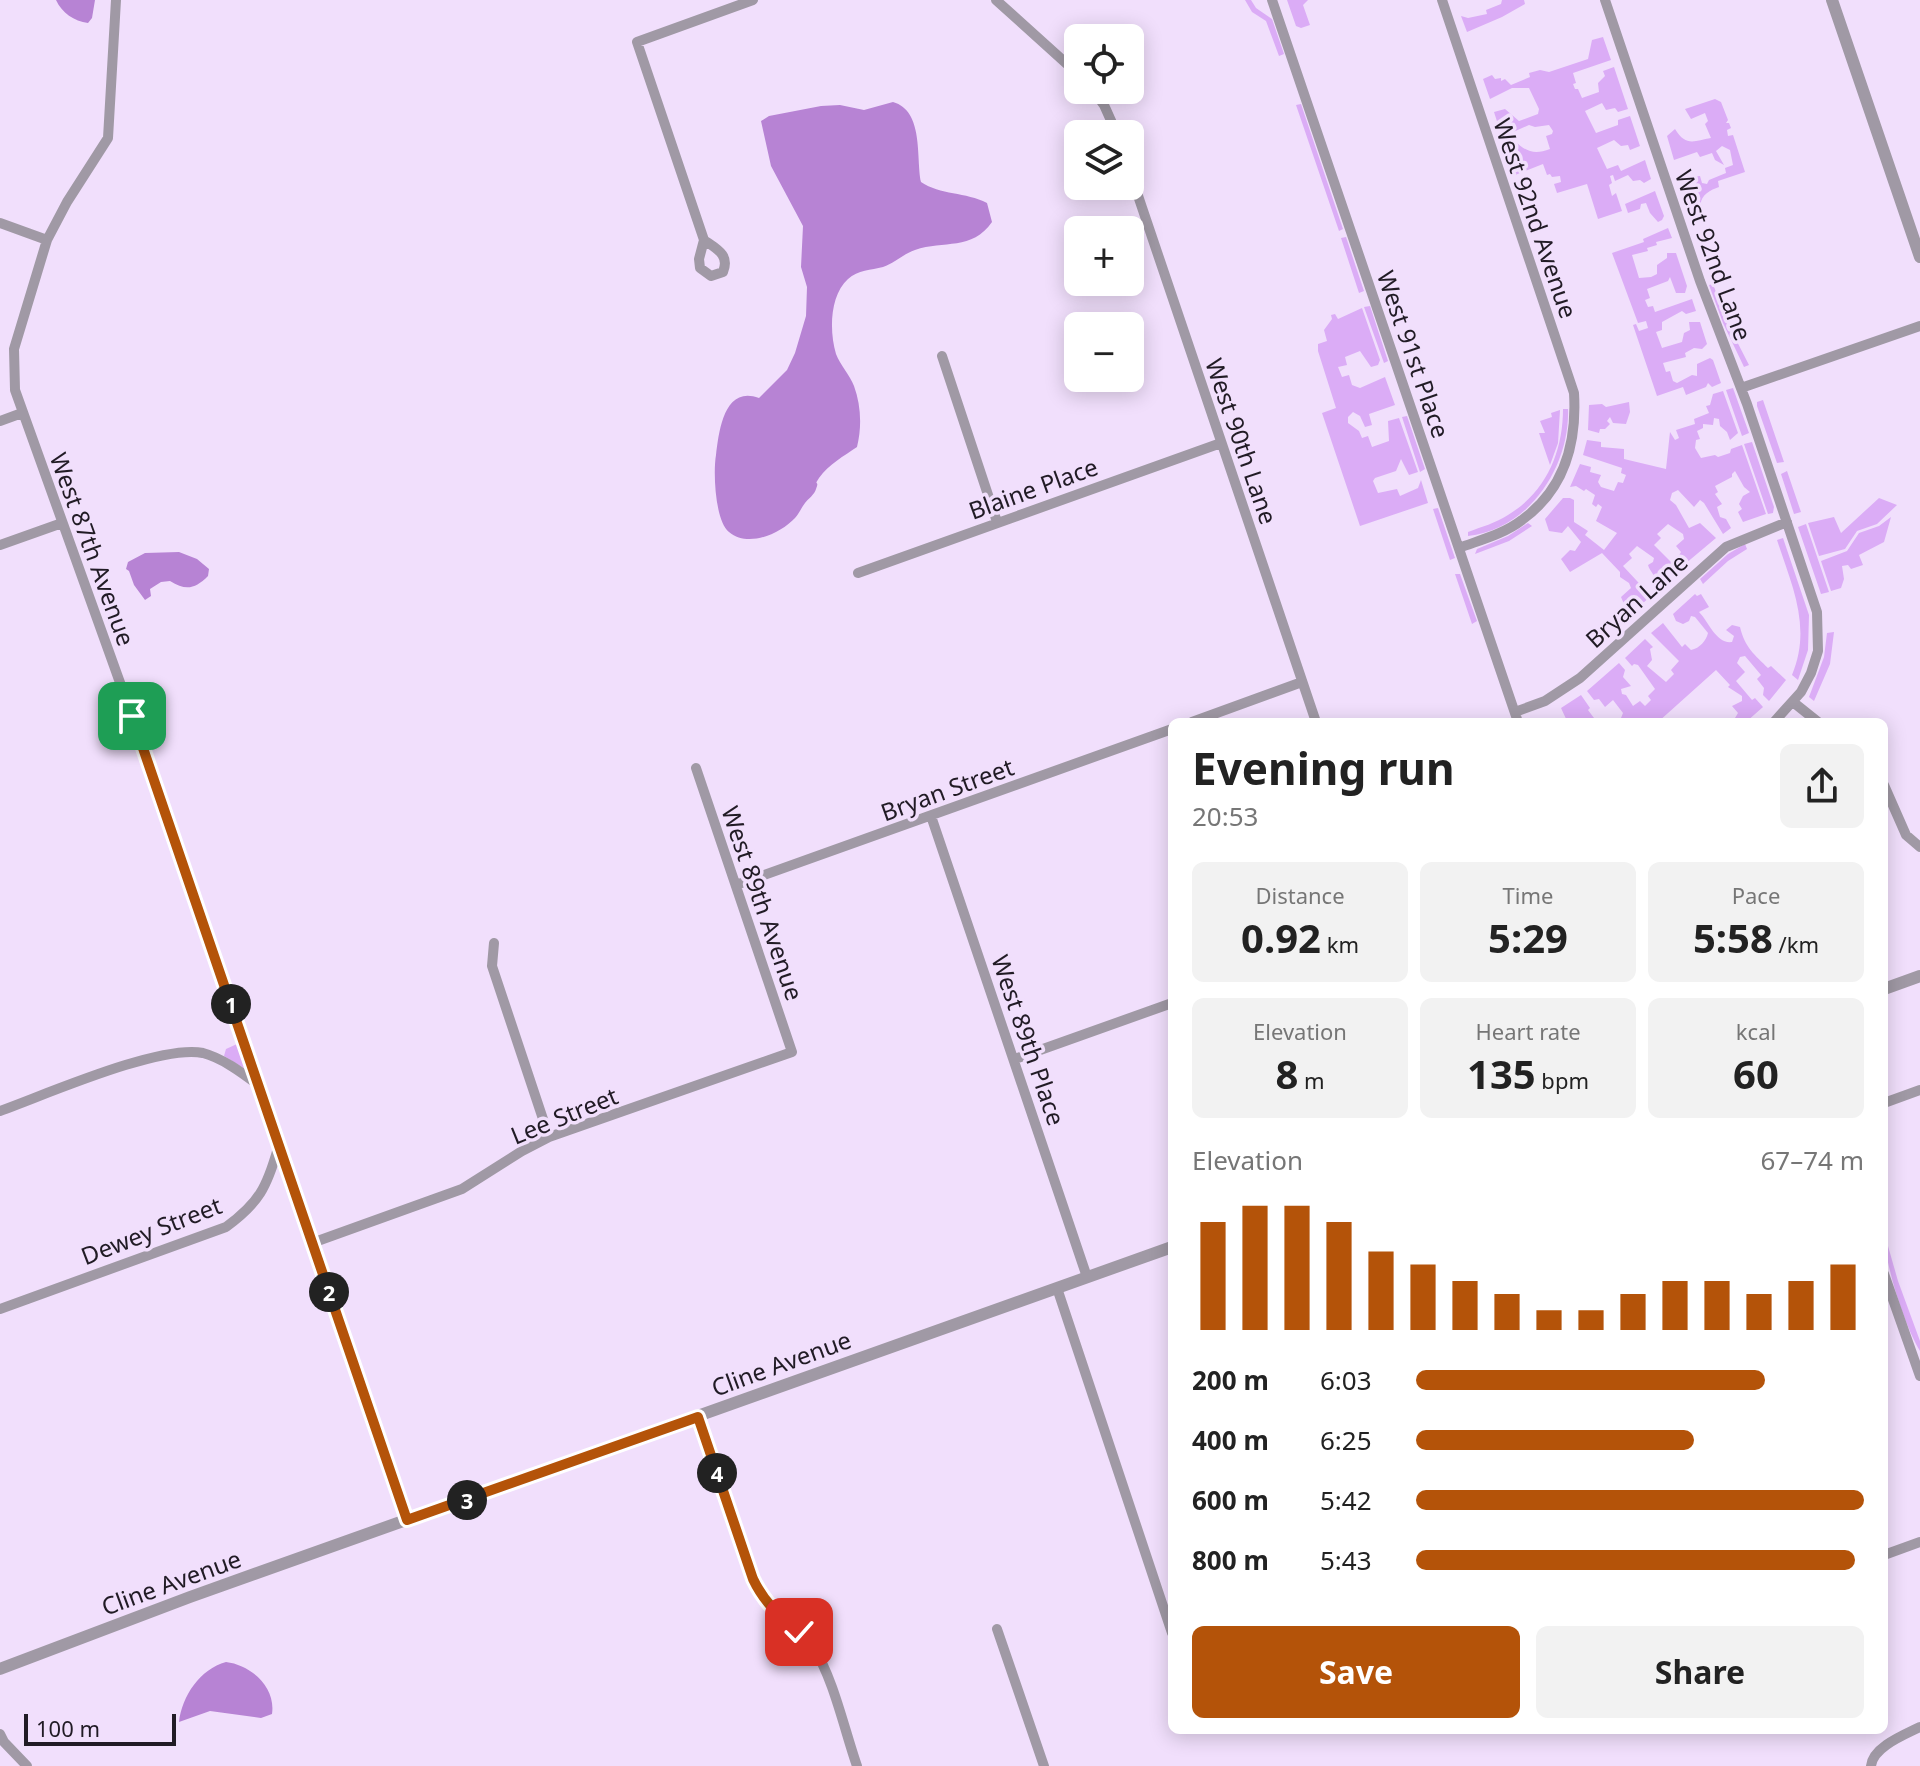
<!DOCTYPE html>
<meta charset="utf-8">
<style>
:root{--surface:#fff;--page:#f2f2f2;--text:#222;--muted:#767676;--accent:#b45309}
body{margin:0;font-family:"Noto Sans",sans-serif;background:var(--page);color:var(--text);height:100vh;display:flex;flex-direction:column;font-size:30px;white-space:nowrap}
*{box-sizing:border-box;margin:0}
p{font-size:26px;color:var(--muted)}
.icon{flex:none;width:44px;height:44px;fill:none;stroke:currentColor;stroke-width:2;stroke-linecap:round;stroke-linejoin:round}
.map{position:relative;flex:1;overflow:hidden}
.panel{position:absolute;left:1168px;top:718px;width:720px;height:1016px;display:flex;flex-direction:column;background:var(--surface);border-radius:12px;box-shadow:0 4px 20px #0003}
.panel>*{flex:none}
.fabs{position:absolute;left:1064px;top:24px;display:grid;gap:16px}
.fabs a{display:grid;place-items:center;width:80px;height:80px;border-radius:12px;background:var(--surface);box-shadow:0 4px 20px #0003;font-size:40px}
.scale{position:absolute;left:24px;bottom:20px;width:152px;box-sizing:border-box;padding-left:8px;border:4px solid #211b25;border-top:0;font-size:22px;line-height:28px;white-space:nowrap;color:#211b25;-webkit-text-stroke:6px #f1dffc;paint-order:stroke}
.pin{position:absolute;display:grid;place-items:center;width:68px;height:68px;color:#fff;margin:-34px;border-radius:16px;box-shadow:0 4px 12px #0006}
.km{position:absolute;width:40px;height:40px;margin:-20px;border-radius:50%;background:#222;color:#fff;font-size:22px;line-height:40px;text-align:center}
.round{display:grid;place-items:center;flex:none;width:84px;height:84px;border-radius:12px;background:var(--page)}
.summary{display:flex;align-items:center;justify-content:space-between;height:136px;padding:0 24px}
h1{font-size:44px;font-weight:700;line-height:60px}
.metrics{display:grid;grid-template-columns:repeat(3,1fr);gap:12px;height:136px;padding:8px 24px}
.metrics div{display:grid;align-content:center;border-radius:12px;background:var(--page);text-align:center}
.metrics b{font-size:40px;font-weight:700}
.metrics small{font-size:22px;font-weight:400}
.metrics p{font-size:22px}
.chart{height:224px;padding:16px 24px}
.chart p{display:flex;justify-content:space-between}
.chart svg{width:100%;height:144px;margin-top:8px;stroke:var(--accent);stroke-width:6}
.primary-button{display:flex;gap:16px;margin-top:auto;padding:16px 24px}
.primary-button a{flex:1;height:92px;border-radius:12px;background:var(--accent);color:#fff;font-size:32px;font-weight:700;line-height:92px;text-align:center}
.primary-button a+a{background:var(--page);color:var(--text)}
ul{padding:0 24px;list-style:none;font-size:26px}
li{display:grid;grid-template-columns:128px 96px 1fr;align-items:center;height:60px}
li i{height:20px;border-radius:10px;background:var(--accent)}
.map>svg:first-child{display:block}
</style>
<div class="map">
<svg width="1920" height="1766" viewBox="0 0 1920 1766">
<rect width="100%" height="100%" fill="#f1dffc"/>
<path fill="#dbacf6" d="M1245 0H1251L1256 8 1272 19 1284 54 1279 56 1266 21 1252 12Z
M1287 0H1308L1303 5 1310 25 1301 28 1296 26Z
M1502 0H1524L1525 4 1502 17 1467 32 1461 16 1468 18 1487 14 1486 10 1501 4Z
M1603 37 1611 60 1573 73 1576 83 1573 84 1575 89H1578L1582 98 1599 92 1598 83 1605 76 1603 71 1614 67 1628 109 1618 112 1615 108 1606 110 1602 103 1585 111 1596 133 1618 125V120L1630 116 1640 146 1630 150 1628 145 1621 146 1614 140 1597 148 1607 169 1618 165 1621 171 1645 160 1651 179 1644 183 1640 180 1633 181 1628 175 1615 181 1613 175 1610 176 1612 183 1609 185 1612 196 1616 193 1622 211 1598 219 1587 184 1557 193 1554 184 1561 182 1560 176 1552 177 1550 174 1547 175 1543 164 1515 175 1506 148 1509 144 1515 141C1526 152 1535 155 1550 149L1546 136 1552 134 1553 131 1549 125 1535 127 1529 125 1502 137 1494 112 1505 109 1519 121 1538 114 1539 109 1529 88H1512L1490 99 1483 79 1492 75 1495 79 1501 78V81L1505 79 1511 85 1530 77 1529 73 1540 70 1549 72 1588 59 1592 40Z
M1715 99 1721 102 1728 120 1726 123H1729L1731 128 1727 130 1728 136 1733 135 1745 172 1718 181 1719 187C1710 190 1699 196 1701 207L1692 210 1680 177 1689 169 1690 177 1700 176 1702 183 1707 184 1709 180 1726 173 1725 168 1733 165 1730 150 1722 146 1716 151 1724 165 1715 160 1712 153 1700 157 1697 152 1674 160 1667 136 1675 129C1686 147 1694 141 1711 138L1705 124 1708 121 1705 113 1691 119 1685 109Z
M1301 104 1343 229 1339 231 1296 105Z
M1655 191 1664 216 1662 220 1658 222 1650 213 1646 203 1641 204 1640 209 1628 213 1625 204Z
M1668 228 1672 238 1656 242 1657 245 1647 248 1648 251 1632 255 1639 278 1651 277 1657 274V265L1667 258V253H1676L1687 286 1685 293H1676L1670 277 1668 281 1647 289 1650 298 1645 300 1648 307 1653 306 1655 312 1692 299 1696 311 1686 314 1682 311 1662 322V330L1656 332 1662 348 1682 342 1684 333 1690 330 1689 322H1700L1707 344 1702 349 1694 348 1685 353 1686 357 1663 363 1666 372 1670 371 1673 381 1677 383 1692 375 1697 376V364L1710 358 1713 360 1721 383 1712 387 1708 383 1706 387 1686 395 1683 387 1657 396 1633 325 1636 324 1639 331 1648 328 1646 321 1638 323 1612 253 1644 242 1643 239Z
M1346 237 1364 291 1359 293 1341 238Z
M1713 284 1727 322 1749 365 1744 367 1723 323 1709 285Z
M1370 306 1388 361 1384 363 1364 307Z
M1362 308 1380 360 1378 365 1371 367 1360 351 1345 357 1347 365 1338 367 1342 377 1349 375 1352 385 1360 388 1385 377 1395 405 1369 414 1372 425 1365 427 1360 416 1353 412 1348 417V423L1359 431 1362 438 1368 436 1372 447 1389 441 1388 421 1399 418 1418 472 1409 475 1401 459 1396 471 1375 478 1373 481 1378 493 1397 489 1400 496 1418 488 1421 480 1428 503 1360 526 1322 413 1336 408 1318 351V344L1327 341 1324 330 1332 319 1331 315 1335 314 1338 319Z
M1733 388 1749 433 1742 436 1726 390Z
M1723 391 1738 433 1730 440 1727 432 1720 426 1719 419 1714 418 1713 425 1703 424V428L1697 431 1700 439 1696 440 1695 448 1701 458 1715 455 1718 457 1730 453 1731 449 1742 445 1766 514 1743 522 1738 512 1742 509 1739 504 1743 496 1750 492 1744 487 1735 471 1732 474V477L1715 486 1718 492 1715 494 1722 504 1717 507 1720 517 1726 519 1731 528 1723 534 1704 503 1700 500 1694 507 1678 490 1672 493 1670 500 1676 505 1689 528 1700 523 1716 538 1685 564 1678 557 1681 552 1676 546 1684 539 1683 534 1668 524 1657 534 1661 538 1654 545 1679 570 1662 585 1656 582C1655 574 1650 572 1648 565L1653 562 1654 558 1637 546 1629 554 1632 558 1623 566 1651 596 1634 611 1631 609 1627 611 1621 597 1631 588 1629 583 1620 577V572L1602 553 1570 572 1561 559 1570 550 1575 551 1581 542 1568 526 1562 533 1549 531 1545 519 1563 498H1570L1574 500V522L1588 531 1585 535 1604 550 1617 533 1596 521 1602 507 1598 504 1596 507 1592 504 1595 495 1586 489 1584 491 1576 486 1570 487 1580 464 1591 467 1590 472 1601 475 1598 482 1601 487 1614 491 1618 482 1623 483 1626 475 1621 473 1622 468 1583 455 1587 440 1601 442V447L1624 449V459L1666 469 1670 432 1675 440 1679 438 1676 430 1695 424 1694 419 1709 413 1706 406 1710 405 1713 394Z
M1763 400 1784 462 1777 463 1757 406V402Z
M1629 402 1630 412 1626 424 1613 423 1610 417 1607 421 1610 424 1605 429H1600L1599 433 1588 430 1589 405 1602 404 1606 407Z
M1563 409H1568C1570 466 1529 530 1468 536V532C1481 527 1496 523 1508 515 1546 492 1563 452 1563 409Z
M1560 410 1558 443 1550 465 1539 433H1545L1540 421 1552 417 1551 413Z
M1407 416 1425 469 1420 472 1402 417Z
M1752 442 1774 507 1773 513 1768 514 1744 444Z
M1787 471 1801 512 1794 514 1781 474Z
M1879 498 1897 505 1877 524 1857 531 1845 549 1819 556 1808 523 1834 517 1841 533Z
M1438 508 1455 558 1450 560 1433 509Z
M1891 517 1884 542 1859 555 1863 565 1851 569 1848 565 1842 566 1844 579 1841 588 1831 591 1821 561 1847 551 1859 533 1879 526Z
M1528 523 1532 526 1509 541 1475 554 1477 549 1508 536Z
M1806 524 1829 592 1821 594 1798 527Z
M1783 538 1809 615 1808 650 1798 680 1792 675C1812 627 1792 586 1777 540Z
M1745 544 1747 549 1728 561 1703 584 1700 579 1728 554Z
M1455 574H1460L1477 621 1472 624Z
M1695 594 1697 596 1701 594 1709 607 1699 612C1709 622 1716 644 1732 642L1734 636 1726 630 1732 625 1740 627C1745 648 1755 655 1768 668L1771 666 1786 680 1769 701 1763 695 1764 688 1757 679 1761 675 1745 656 1740 657 1737 663 1745 672 1736 681 1752 700 1755 698 1763 707 1746 722H1738L1735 718 1738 713 1732 706 1742 701V696L1728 687 1730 685 1716 670 1658 722H1624L1621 718 1623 713 1613 700 1605 707 1599 699 1594 700 1587 691 1619 663 1625 670 1623 677 1631 686 1621 689 1622 694 1626 695 1633 706 1640 701 1645 706 1651 700 1648 696 1655 689 1638 665 1634 664 1632 666 1625 658 1645 639 1653 647 1650 649 1652 660 1647 666 1666 682 1674 674 1671 670 1679 661 1651 633 1663 623 1682 647 1685 644 1691 650C1700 648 1706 641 1708 633L1695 617 1691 616 1689 621 1683 624 1676 621 1673 614Z
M1834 632 1830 664 1814 701 1809 697 1824 657 1827 633Z
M1581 695 1590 708 1588 710 1597 722 1567 721 1561 708Z
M237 1044 239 1046 247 1070 224 1056 226 1049Z
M1884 1232 1898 1281 1920 1341V1351C1904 1325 1884 1261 1884 1232Z"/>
<path fill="#b783d4" d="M56 0H95L92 18 88 23C74 21 62 13 56 0Z
M893 102C924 111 916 157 921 182 940 195 966 192 987 203L992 222C972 251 944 240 915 250 903 254 895 263 883 267 871 270 858 270 848 279 830 295 829 331 836 354 840 365 850 375 854 386 861 405 862 427 857 447 844 456 829 464 819 478 813 487 820 479 816 489 815 494 808 499 805 503 801 508 799 514 795 518 780 534 748 548 729 532 715 521 713 472 716 455 719 431 724 385 759 398L787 370 795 353 806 316 807 287 801 267 803 226 771 166 761 121 769 116 821 106 840 105 864 110Z
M179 552 197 559 209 569 208 576C195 589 186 591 170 581L161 582 150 589 151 596 145 600 134 585 129 571 126 569 128 562 145 553Z
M226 1662C251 1665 276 1687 272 1714L261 1718 210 1711 179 1722C182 1696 200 1669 226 1662Z"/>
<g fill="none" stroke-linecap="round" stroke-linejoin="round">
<path stroke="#a099a5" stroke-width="10" d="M116 0 108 138 67 202 47 240 14 349 15 390 132 716 407 1520
M996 0 1078 74
M1272 0 1518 722
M1442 0 1574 393C1577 443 1565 489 1522 520 1504 534 1480 540 1459 548
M1605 0 1700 281 1747 404 1817 612 1818 651 1811 673 1801 692 1774 722
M1093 90 1104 105 1117 134
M1130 172 1316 722
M0 223 47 240
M704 240C717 249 730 255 723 272L711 276 700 268 699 259 704 240 637 42 753 0
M942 356 997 522
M1741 388 1920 326
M0 421 22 413
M0 545 62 523
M858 573 1221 443
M1793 702 1818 722
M1515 712 1545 701 1580 678 1726 547 1787 522
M1192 722 1302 682
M1884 785 1906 835 1920 847
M931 816 1087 1277
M736 885 1172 729
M494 943 492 966 549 1137
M1015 1059 1172 1003
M1884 1103 1920 1090
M0 1111C45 1095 160 1044 203 1053 222 1058 241 1072 257 1084
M312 1243 462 1189 522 1151 549 1137 792 1052 696 768
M1884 1274 1920 1376
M1057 1288 1172 1633
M0 1309 226 1227C259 1203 267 1187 278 1148
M698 1417 753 1579C759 1592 766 1605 777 1615 789 1627 804 1634 814 1649 833 1677 845 1732 857 1766
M1884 1555 1920 1542
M997 1629 1044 1766
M0 1734 4 1742 27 1766
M1871 1766C1873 1747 1904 1735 1920 1727"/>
<path stroke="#a099a5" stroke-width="12" d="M1832 0 1920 257
M1884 989 1920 976
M0 1669 190 1597 1172 1247"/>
</g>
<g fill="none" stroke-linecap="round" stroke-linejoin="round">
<defs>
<path id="route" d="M132 716 407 1520 698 1417 753 1579C764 1602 779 1616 799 1632"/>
</defs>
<use href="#route" stroke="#fff" stroke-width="16"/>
<use href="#route" stroke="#b45309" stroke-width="10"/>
</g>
<g text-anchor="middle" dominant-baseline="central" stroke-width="7" stroke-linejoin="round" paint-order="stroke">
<g font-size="24" fill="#211b25" stroke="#f1dffc">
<text transform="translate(1536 218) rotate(71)">West 92nd Avenue</text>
<text transform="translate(1714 255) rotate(70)">West 92nd Lane</text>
<text transform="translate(1414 354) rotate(71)">West 91st Place</text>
<text transform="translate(1242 441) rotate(71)">West 90th Lane</text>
<text transform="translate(1033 488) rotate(-20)">Blaine Place</text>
<text transform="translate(93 549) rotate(70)">West 87th Avenue</text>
<text transform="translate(1636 600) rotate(-42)">Bryan Lane</text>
<text transform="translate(947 789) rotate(-20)">Bryan Street</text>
<text transform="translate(763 903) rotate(71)">West 89th Avenue</text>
<text transform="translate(1029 1040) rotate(71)">West 89th Place</text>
<text transform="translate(564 1115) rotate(-22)">Lee Street</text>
<text transform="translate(151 1230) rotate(-21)">Dewey Street</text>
<text transform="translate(781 1363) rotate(-20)">Cline Avenue</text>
<text transform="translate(171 1582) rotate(-20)">Cline Avenue</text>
</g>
</g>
</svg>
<div class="fabs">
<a><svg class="icon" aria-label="locate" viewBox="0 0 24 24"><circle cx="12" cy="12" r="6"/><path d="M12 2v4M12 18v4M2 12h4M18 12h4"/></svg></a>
<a><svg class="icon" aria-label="layers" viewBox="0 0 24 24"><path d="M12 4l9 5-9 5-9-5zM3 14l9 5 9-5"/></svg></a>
<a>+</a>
<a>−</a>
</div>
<div class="scale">100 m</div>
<div class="pin" style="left:132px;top:716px;background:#1e9e55"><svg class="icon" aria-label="arrive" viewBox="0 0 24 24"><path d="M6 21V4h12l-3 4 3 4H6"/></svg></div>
<div class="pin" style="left:799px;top:1632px;background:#d93025"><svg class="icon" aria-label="check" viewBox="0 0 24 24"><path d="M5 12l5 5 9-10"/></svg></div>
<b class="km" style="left:231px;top:1004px">1</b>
<b class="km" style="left:329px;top:1292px">2</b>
<b class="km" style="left:467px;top:1500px">3</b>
<b class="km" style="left:717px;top:1473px">4</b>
<section class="panel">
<div class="summary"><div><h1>Evening run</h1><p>20:53</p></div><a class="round"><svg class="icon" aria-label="share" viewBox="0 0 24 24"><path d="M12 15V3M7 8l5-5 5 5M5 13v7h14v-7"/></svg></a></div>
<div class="metrics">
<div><p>Distance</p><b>0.92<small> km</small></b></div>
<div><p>Time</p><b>5:29</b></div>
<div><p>Pace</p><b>5:58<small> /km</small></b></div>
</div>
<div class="metrics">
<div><p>Elevation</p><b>8<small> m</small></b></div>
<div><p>Heart rate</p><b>135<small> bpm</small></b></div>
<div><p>kcal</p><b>60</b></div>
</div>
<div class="chart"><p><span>Elevation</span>67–74 m</p>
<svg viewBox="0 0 160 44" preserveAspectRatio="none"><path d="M5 44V11M15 44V6M25 44V6M35 44V11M45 44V20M55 44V24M65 44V29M75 44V33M85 44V38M95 44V38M105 44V33M115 44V29M125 44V29M135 44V33M145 44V29M155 44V24"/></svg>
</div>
<ul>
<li><b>200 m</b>6:03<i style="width:78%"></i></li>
<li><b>400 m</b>6:25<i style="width:62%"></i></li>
<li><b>600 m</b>5:42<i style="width:100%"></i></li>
<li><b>800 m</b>5:43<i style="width:98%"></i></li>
</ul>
<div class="primary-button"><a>Save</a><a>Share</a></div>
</section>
</div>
